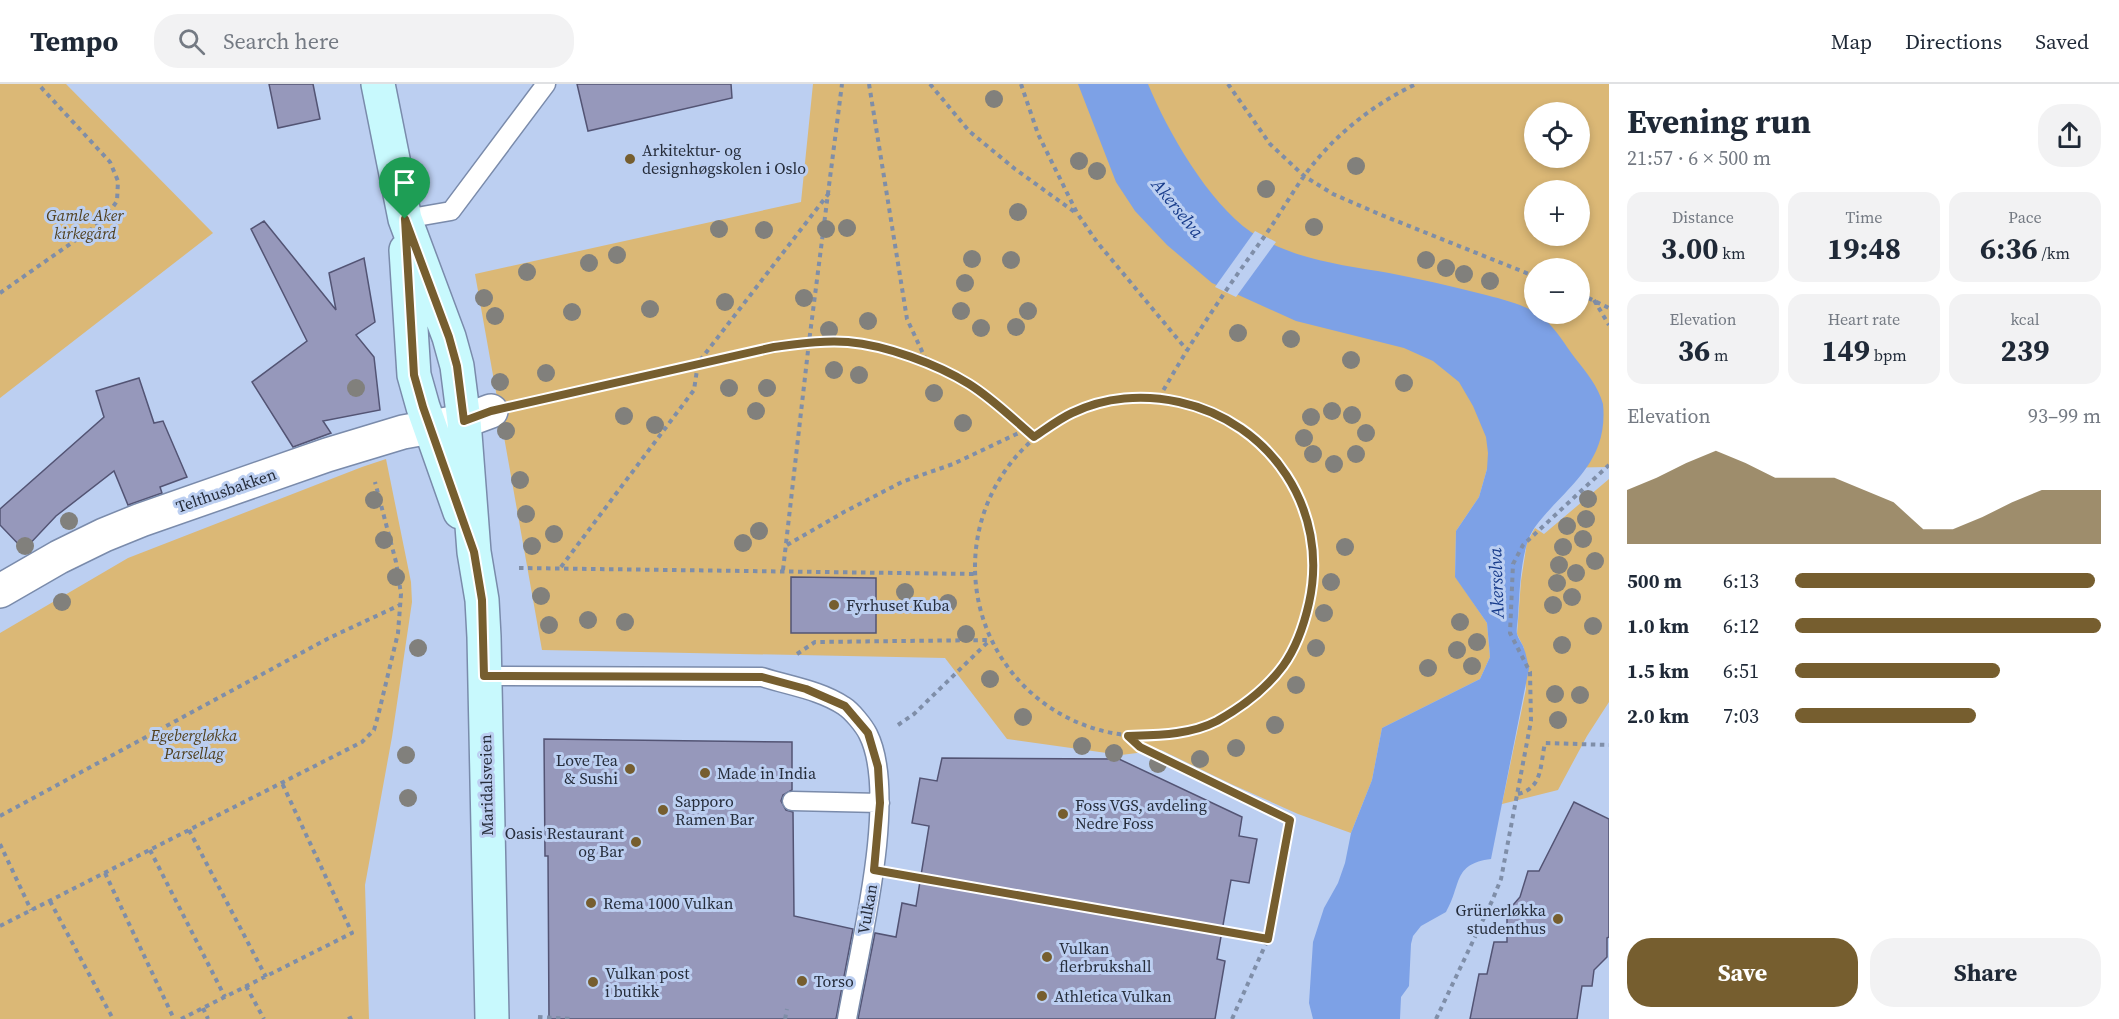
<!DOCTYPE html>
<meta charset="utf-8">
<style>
:root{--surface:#fff;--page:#f2f2f3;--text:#1f2937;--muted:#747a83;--line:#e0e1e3;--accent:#765e2f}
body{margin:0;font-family:"Source Serif 4",serif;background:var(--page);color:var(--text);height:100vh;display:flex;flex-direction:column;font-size:22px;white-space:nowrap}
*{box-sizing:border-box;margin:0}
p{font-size:20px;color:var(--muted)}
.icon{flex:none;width:33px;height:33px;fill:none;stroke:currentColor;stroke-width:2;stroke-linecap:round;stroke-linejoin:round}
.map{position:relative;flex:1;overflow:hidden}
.panel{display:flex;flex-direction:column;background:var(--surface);width:510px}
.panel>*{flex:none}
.controls{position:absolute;left:1524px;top:18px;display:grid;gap:12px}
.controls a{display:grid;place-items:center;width:66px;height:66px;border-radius:50%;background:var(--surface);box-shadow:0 3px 9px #0003;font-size:30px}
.pin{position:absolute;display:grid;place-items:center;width:51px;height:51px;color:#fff;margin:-62px -26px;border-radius:50% 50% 50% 0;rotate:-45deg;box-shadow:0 0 6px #0007}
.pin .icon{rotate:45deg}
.round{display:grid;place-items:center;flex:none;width:63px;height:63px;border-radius:24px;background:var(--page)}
.headline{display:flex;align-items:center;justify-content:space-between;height:102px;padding:0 18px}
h1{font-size:33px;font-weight:700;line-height:45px}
.figures{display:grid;grid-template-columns:repeat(3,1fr);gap:9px;height:102px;padding:6px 18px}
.figures div{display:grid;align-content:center;border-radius:15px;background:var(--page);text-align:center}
.figures b{font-size:30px;font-weight:700}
.figures small{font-size:16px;font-weight:400}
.figures p{font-size:16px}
.chart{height:168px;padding:12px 18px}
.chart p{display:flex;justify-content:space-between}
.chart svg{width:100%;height:108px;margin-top:6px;fill:var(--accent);opacity:.7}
.button{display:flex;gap:12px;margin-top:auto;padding:12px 18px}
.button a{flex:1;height:69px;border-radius:24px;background:var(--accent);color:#fff;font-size:24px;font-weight:700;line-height:69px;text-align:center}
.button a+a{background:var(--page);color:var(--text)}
ul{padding:0 18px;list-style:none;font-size:20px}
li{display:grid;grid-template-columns:96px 72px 1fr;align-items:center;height:45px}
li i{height:15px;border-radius:8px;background:var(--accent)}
header{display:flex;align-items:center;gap:36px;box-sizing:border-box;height:84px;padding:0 30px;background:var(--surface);border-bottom:2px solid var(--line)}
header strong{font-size:28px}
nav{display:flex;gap:33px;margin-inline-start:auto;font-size:21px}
.search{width:420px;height:54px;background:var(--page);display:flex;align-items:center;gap:15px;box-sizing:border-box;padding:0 21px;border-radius:24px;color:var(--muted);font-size:22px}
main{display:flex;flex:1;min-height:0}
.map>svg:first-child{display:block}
</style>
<header>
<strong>Tempo</strong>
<div class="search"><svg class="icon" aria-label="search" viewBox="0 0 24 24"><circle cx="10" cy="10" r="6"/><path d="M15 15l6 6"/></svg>Search here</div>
<nav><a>Map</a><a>Directions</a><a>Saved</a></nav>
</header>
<main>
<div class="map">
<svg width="1609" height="935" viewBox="0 0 1609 935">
<rect width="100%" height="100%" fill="#bccff1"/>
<path fill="#dbb876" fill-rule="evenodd" d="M0 0H66L213 149 0 314Z
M813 0H1609V383L1487 385 1479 413 1456 447 1455 492 1487 539 1490 573 1480 595 1382 644 1372 696 1351 749 1298 730 1231 700 1161 666 1121 671 1007 655 945 574 542 566 475 190 801 118ZM1534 28H1580V74H1534ZM1534 106H1580V152H1534ZM1534 184H1580V230H1534Z
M386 375 411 498 412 518 392 653 365 801 369 935H0V549L128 474 362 383Z
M1609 395V618L1587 652 1558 706 1502 720 1526 605 1524 564 1517 550 1521 497 1527 458 1535 444 1544 450Z"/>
<path fill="#7da1e6" d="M1078 0H1148C1168 48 1208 118 1251 148 1290 175 1342 181 1389 189 1420 195 1451 202 1482 210 1501 215 1529 221 1544 235 1557 246 1565 261 1575 274 1586 288 1598 302 1603 320 1609 381 1564 404 1535 443 1520 464 1520 507 1518 532 1518 537 1516 545 1517 550 1518 554 1521 558 1523 562 1526 569 1527 577 1529 584L1491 775C1452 780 1462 801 1446 828L1421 842 1413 852 1411 860 1409 902 1401 913 1400 935H1313L1309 919 1313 858 1324 824 1338 799 1345 779 1351 749 1372 696 1382 644 1480 595 1490 573 1487 539 1455 493 1456 447 1479 413 1487 385 1488 369 1486 353 1473 322 1459 298 1433 277 1404 264 1296 237 1212 199 1167 161 1135 127 1116 98Z"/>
<path fill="#bccff1" d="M1255 147 1276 158 1236 213 1215 203Z"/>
<path fill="#9698bb" stroke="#535474" stroke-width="1.5" d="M269 0H313L320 35 278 44Z
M577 0H731L732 14 588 47Z
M264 137 336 226 329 189 364 174 375 238 356 251 374 273 380 326 323 337 331 349 293 363 252 298 307 257 251 145Z
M139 294 154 339 163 337 187 393 160 403 162 409 128 421 114 387 56 432 24 466 0 441V425L104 333 96 307Z
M791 493 876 494V549H791Z
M544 655 792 658V706L783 711 781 717 786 726 793 728 794 832 853 845 836 935H549L548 772H545Z
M942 674 1119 675 1242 733 1239 752 1257 755 1249 799 1231 796 1217 875 1225 877 1215 935H858L875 849 896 853 902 819 916 822 929 742 912 739 920 694 937 697Z
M1574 718 1609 735V853L1607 854V873L1594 886 1592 902H1582L1577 935H1470L1479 890H1487L1494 858H1507V828L1520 813 1528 787H1539Z"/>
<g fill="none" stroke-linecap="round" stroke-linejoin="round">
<defs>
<path id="service" d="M405 135 451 127 546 0
M484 592 762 593C790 602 820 606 844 622 852 627 864 642 868 650 899 711 859 866 847 935
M792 717 880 719"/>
<path id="minor" d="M0 507 59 473 104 451 141 436 327 371 403 348 464 337 491 327"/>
<path id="secondary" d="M378 0 405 135 449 253 457 282 464 337 474 468 482 516 484 553 492 935
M406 166 414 291 423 323 460 428"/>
</defs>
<use href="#service" stroke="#7a8bab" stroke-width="21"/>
<use href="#minor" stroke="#7a8bab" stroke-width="36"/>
<use href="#secondary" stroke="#7a8bab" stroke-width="36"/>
<path stroke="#7f8ea8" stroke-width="4" stroke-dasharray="4.5 4.5" stroke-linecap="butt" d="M869 0 907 235 927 278
M930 0 969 47 1015 85 1076 129
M1021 0 1038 50 1077 129 1097 158 1186 265
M1228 0 1270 60 1304 92 1333 110 1379 130 1534 192
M0 209 103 137 117 117 118 97 110 78 38 0
M1580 210 1609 224
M1594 216 1609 241
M975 483a169 169 0 1 1 338 0a169 169 0 1 1-338 0Z
M1159 314C1191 257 1226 205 1264 153 1278 133 1290 112 1304 92 1333 52 1372 21 1416 0
M527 318 774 263C798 260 823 256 848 258 885 261 938 280 970 300 993 315 1013 335 1034 353
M787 461 844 428 902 398 953 380 1025 346
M561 483 694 306 698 279 829 109
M519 484 974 490
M783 486 809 258 842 0
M797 570 815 558 990 556
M898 641 914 630 990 556
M1518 710C1543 704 1540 681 1545 659L1609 661
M0 732 329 554 400 521
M189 746 266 893
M0 760 31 826
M150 766 225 913
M105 789 174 935
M904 791 1268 855 1290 736 1140 664 1129 653
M50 817 113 935
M0 842 362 658 374 646 379 628 398 549 401 510 396 478 375 398
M246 902 264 935
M203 924 208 935
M538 933 572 935
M181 935 352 849 282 699
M348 935 355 932
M785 935 787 925
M1232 935 1268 855
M1436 935 1492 817 1501 795 1531 637 1530 588 1510 549 1513 480 1523 461 1609 381"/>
<use href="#service" stroke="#fff" stroke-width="18"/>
<use href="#minor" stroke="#fff" stroke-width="33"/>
<use href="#secondary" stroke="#c8f9fd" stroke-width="33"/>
</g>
<g fill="#81807c">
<circle cx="994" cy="15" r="9"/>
<circle cx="1079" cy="77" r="9"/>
<circle cx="1356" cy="82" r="9"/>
<circle cx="1097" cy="87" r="9"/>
<circle cx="1266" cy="105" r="9"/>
<circle cx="1018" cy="128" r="9"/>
<circle cx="1314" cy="143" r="9"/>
<circle cx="847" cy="144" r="9"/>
<circle cx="719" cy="145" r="9"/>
<circle cx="826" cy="145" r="9"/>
<circle cx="764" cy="146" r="9"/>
<circle cx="617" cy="171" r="9"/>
<circle cx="972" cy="175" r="9"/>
<circle cx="1011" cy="176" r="9"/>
<circle cx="1426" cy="176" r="9"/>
<circle cx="589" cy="179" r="9"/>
<circle cx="1446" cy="184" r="9"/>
<circle cx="527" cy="188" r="9"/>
<circle cx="1464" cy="190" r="9"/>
<circle cx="1490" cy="197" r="9"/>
<circle cx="965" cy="199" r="9"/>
<circle cx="484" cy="214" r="9"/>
<circle cx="804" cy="214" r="9"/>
<circle cx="725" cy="218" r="9"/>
<circle cx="650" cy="225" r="9"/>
<circle cx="961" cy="227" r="9"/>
<circle cx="1028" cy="227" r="9"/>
<circle cx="572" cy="228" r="9"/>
<circle cx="495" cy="232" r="9"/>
<circle cx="868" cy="237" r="9"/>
<circle cx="1016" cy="243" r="9"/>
<circle cx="981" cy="244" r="9"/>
<circle cx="829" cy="246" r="9"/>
<circle cx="1238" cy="249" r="9"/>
<circle cx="1291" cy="255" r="9"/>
<circle cx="1351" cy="276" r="9"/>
<circle cx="834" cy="286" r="9"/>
<circle cx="546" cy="289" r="9"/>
<circle cx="859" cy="291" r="9"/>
<circle cx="500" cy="298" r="9"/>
<circle cx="1404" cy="299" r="9"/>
<circle cx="356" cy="304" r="9"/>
<circle cx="729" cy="304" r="9"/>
<circle cx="767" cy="304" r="9"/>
<circle cx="934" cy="309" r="9"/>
<circle cx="756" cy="327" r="9"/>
<circle cx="1332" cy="327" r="9"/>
<circle cx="1352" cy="331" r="9"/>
<circle cx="624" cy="332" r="9"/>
<circle cx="1311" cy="333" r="9"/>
<circle cx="963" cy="339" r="9"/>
<circle cx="655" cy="341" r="9"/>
<circle cx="506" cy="347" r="9"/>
<circle cx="1366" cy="349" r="9"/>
<circle cx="1304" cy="354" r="9"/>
<circle cx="1313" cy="370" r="9"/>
<circle cx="1356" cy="370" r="9"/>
<circle cx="1334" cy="380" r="9"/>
<circle cx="520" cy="396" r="9"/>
<circle cx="1588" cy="415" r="9"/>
<circle cx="374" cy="416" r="9"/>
<circle cx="526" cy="430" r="9"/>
<circle cx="1586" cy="435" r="9"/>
<circle cx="69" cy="437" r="9"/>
<circle cx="1567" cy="442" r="9"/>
<circle cx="759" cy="447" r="9"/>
<circle cx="554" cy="450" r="9"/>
<circle cx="1583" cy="455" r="9"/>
<circle cx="384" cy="456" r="9"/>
<circle cx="743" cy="459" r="9"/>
<circle cx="25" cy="462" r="9"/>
<circle cx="532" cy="462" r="9"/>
<circle cx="1345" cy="463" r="9"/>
<circle cx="1563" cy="463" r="9"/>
<circle cx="1595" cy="477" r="9"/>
<circle cx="1559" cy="481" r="9"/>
<circle cx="1576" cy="489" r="9"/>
<circle cx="396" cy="493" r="9"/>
<circle cx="1331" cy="498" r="9"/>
<circle cx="1557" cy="499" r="9"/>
<circle cx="905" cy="508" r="9"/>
<circle cx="541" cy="512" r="9"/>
<circle cx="1572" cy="513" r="9"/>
<circle cx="62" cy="518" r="9"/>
<circle cx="948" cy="519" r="9"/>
<circle cx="1553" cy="521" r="9"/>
<circle cx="1324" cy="529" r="9"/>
<circle cx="588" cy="536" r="9"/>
<circle cx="625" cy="538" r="9"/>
<circle cx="1460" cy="538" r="9"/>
<circle cx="549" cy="541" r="9"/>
<circle cx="1593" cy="542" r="9"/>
<circle cx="966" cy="550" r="9"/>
<circle cx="1477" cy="558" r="9"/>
<circle cx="1562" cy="561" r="9"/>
<circle cx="418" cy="564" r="9"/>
<circle cx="1316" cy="564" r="9"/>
<circle cx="1457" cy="566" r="9"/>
<circle cx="1472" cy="582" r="9"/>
<circle cx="1428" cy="584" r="9"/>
<circle cx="990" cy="595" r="9"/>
<circle cx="1296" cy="601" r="9"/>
<circle cx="1555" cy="610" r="9"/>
<circle cx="1580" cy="611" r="9"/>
<circle cx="1023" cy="633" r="9"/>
<circle cx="1558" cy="636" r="9"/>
<circle cx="1275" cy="641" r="9"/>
<circle cx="1082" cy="662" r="9"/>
<circle cx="1236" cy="664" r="9"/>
<circle cx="1114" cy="669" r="9"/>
<circle cx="406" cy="671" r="9"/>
<circle cx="1200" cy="675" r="9"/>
<circle cx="1158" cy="680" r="9"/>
<circle cx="408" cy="714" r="9"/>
</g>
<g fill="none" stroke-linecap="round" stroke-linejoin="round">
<defs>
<path id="route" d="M405 135 449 253 457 282 464 337 491 327 774 263C798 260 823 256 848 258 885 261 937 280 969 300 993 315 1013 335 1034 353 1046 345 1059 335 1072 329 1105 313 1143 310 1179 318 1271 338 1330 426 1309 519 1304 541 1296 564 1283 582 1266 605 1242 623 1217 637 1190 651 1158 651 1128 652L1140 663 1290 736 1268 855 874 786 880 719 878 683 868 649 845 622 806 605 762 593 484 592 482 516 474 468 423 323 414 291Z"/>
</defs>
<use href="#route" stroke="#fff" stroke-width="12"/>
<use href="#route" stroke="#765e2f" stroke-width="8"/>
</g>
<g fill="#765e2f" stroke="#bccff1" stroke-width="2">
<circle cx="630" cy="75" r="6"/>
<circle cx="834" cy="521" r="6"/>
<circle cx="630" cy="685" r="6"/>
<circle cx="705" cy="689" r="6"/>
<circle cx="663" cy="726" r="6"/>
<circle cx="1063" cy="730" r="6"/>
<circle cx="636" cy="758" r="6"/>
<circle cx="591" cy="819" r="6"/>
<circle cx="1558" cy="835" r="6"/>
<circle cx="1047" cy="873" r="6"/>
<circle cx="802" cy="897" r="6"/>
<circle cx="593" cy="898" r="6"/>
<circle cx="1042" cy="912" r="6"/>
</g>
<g text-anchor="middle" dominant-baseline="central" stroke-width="6" stroke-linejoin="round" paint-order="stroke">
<g font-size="16" fill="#262d3b" stroke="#bccff1" text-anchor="start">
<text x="642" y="66">Arkitektur- og<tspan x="642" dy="18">designhøgskolen i Oslo</tspan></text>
<text x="846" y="521">Fyrhuset Kuba</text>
<text x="618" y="676" text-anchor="end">Love Tea<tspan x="618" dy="18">&amp; Sushi</tspan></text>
<text x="717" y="689">Made in India</text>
<text x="675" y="717">Sapporo<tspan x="675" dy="18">Ramen Bar</tspan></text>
<text x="1075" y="721">Foss VGS, avdeling<tspan x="1075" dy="18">Nedre Foss</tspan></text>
<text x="624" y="749" text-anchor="end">Oasis Restaurant<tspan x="624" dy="18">og Bar</tspan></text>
<text x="603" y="819">Rema 1000 Vulkan</text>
<text x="1546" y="826" text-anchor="end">Grünerløkka<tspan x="1546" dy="18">studenthus</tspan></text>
<text x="1059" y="864">Vulkan<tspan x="1059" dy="18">flerbrukshall</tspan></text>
<text x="605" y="889">Vulkan post<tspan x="605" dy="18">i butikk</tspan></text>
<text x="814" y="897">Torso</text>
<text x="1054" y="912">Athletica Vulkan</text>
</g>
<g font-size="16" font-style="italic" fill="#503f1c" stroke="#bccff1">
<text x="85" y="131">Gamle Aker<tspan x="85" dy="18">kirkegård</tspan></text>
<text x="194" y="651">Egebergløkka<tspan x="194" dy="18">Parsellag</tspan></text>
</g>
<g font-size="16" fill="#262d3b" stroke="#bccff1">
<text transform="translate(226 406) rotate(-19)">Telthusbakken</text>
<text transform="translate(486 701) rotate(-91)">Maridalsveien</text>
<text transform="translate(867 825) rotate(-80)">Vulkan</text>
</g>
<g font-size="18" font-style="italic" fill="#183c8b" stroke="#bccff1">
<text transform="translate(1178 124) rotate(51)">Akerselva</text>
<text transform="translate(1496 499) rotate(-92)">Akerselva</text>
</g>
</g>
</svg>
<div class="controls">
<a><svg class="icon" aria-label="locate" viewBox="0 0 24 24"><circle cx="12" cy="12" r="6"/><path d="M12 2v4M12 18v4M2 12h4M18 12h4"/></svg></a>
<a>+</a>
<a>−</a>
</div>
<div class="pin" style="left:405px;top:135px;background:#1e9e55"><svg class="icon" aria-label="arrive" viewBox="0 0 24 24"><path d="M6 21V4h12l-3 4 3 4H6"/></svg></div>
</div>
<section class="panel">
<div class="headline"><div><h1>Evening run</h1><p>21:57 · 6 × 500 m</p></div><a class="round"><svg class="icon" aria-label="share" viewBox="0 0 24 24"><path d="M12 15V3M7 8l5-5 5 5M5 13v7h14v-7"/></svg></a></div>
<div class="figures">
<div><p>Distance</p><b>3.00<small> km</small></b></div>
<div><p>Time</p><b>19:48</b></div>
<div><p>Pace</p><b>6:36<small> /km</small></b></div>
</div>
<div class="figures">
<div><p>Elevation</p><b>36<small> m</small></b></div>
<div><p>Heart rate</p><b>149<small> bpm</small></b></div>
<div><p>kcal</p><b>239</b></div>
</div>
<div class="chart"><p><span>Elevation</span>93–99 m</p>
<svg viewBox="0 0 160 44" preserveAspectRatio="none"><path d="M0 44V22L10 17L20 11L30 6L40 11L50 17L60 17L70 17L80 22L90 27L100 38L110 38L120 33L130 27L140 22L150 22L160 22V44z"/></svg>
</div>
<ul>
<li><b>500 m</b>6:13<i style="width:98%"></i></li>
<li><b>1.0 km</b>6:12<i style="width:100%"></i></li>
<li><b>1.5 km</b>6:51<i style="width:67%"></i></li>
<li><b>2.0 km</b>7:03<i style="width:59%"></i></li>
</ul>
<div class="button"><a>Save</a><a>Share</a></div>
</section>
</main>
